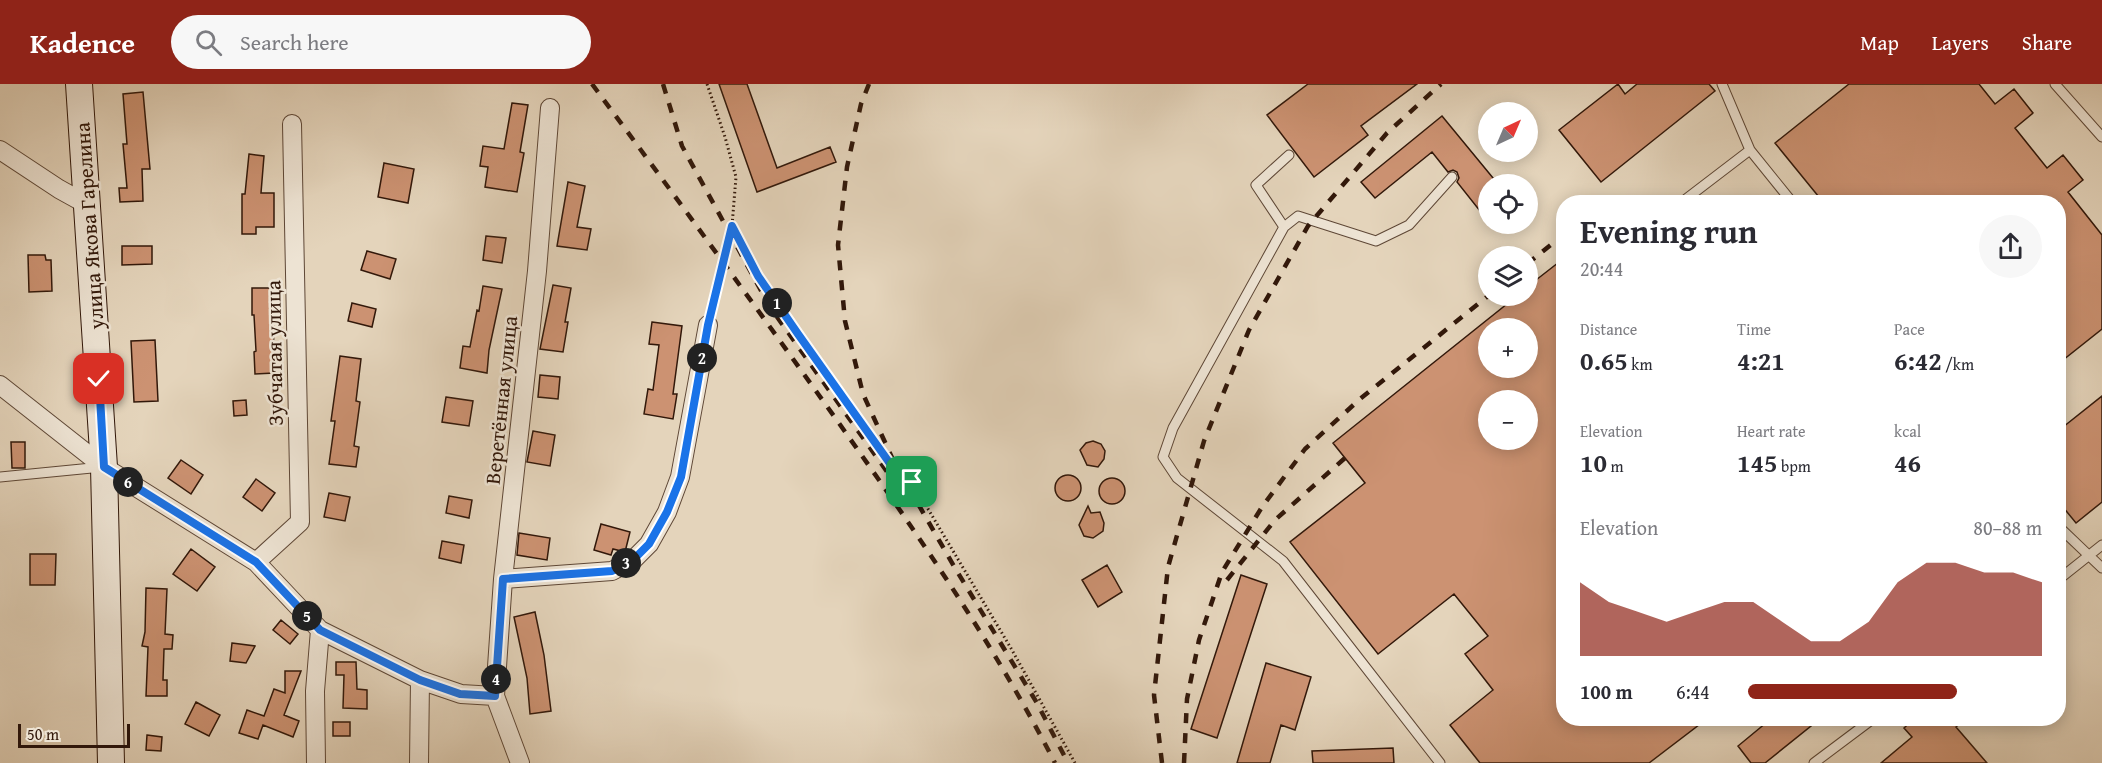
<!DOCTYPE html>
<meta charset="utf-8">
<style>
:root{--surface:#fff;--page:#f7f7f7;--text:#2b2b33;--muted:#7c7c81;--accent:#8f2418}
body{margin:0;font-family:"Gentium Book Plus",serif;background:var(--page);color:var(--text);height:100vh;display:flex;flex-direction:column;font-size:22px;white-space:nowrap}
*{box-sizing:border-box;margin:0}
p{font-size:20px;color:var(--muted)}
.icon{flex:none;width:33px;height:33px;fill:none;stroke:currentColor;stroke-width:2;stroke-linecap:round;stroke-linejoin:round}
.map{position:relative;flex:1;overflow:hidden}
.side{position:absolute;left:1556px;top:111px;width:510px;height:531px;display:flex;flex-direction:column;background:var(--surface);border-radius:24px;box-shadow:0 3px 15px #0003}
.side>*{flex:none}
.needle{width:39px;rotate:44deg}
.buttons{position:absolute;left:1478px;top:18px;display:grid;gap:12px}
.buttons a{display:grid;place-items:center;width:60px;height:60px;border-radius:50%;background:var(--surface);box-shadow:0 3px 15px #0003;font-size:30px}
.scale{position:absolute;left:18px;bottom:15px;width:112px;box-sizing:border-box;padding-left:6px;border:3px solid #32180a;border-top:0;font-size:16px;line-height:21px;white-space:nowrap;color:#32180a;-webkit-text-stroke:4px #ede3d3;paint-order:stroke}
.pin{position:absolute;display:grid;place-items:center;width:51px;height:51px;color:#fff;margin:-26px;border-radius:12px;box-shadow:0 3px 9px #0006}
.km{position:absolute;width:30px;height:30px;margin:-15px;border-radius:50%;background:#222;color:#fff;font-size:16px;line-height:30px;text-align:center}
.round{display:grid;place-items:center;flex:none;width:63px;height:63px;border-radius:32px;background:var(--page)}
.overview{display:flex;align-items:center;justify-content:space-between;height:102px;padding:0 24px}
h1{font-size:33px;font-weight:700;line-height:45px}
.stats{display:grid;grid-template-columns:repeat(3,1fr);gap:9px;height:102px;padding:6px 24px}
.stats div{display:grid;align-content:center}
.stats b{font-size:26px;font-weight:700}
.stats small{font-size:16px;font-weight:400}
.stats p{font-size:16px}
.chart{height:168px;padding:12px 24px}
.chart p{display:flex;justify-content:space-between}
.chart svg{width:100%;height:108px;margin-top:6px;fill:var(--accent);opacity:.7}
ul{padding:0 24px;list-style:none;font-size:20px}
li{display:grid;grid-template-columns:96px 72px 1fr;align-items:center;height:45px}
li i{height:15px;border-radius:8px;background:var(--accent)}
header{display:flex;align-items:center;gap:36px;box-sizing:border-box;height:84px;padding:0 30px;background:var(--accent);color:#fff}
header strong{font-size:28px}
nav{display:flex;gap:33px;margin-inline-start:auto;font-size:21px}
.search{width:420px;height:54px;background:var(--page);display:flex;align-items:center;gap:15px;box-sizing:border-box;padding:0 21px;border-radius:33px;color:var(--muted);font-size:22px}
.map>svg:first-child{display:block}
</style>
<header>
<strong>Kadence</strong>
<div class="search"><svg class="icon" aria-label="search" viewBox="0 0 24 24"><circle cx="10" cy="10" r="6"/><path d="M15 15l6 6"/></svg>Search here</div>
<nav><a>Map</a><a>Layers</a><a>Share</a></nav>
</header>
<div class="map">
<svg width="2102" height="679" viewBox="0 0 2102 679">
<rect width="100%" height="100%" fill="#e4d4bb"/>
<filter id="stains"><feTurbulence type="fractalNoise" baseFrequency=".00333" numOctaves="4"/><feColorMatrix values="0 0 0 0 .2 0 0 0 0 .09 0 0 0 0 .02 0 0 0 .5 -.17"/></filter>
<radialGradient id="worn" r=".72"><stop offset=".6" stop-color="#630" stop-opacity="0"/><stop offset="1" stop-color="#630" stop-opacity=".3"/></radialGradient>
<path fill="#cc9272" stroke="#32180a" stroke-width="1.5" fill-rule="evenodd" d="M719 0H747L777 84 830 63 836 78 757 108Z
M1308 0H1417L1361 42 1368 51 1314 93 1267 31Z
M1618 0 1625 10 1637 0H1709L1715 7 1601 98 1559 46Z
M1849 0H1979L1995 20 2014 5 2033 29 2015 44 2047 84 2063 71 2083 96 2068 108 2102 151V245L2058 280V118H1823L1775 59Z
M143 8 150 85H142L143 117 120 118 119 104H127L123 60H127L123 10Z
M512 19 528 21 520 68 524 69 517 108 485 103 488 83 480 82 483 62 504 65Z
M1442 32 1498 100H1488V120L1480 127 1457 98 1459 94 1457 88 1453 86 1448 88 1432 68 1375 114 1361 98Z
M249 70 264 72 261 109H274V143H256V150H242V110H245Z
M384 79 414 85 408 119 378 113Z
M568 98 585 102 577 143 591 145 587 166 557 162Z
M486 152 506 154 502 179 483 176Z
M122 162H152V180L122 181Z
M367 167 396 175 390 195 361 186Z
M28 171H45L46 176H51L52 207 29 208Z
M1563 175V634H1708L1649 679H1480L1450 641 1493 606 1465 570 1488 552 1454 510 1378 570 1290 458 1365 399 1333 359 1517 212H1527V203ZM1488 244H1527V284H1488ZM1488 316H1527V356H1488Z
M553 201 571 204 565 238H568L563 268 540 265Z
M483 202 502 205 489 266 487 289 460 284 463 262 470 263 477 226 479 227Z
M252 204H273L274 289 255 290 254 268 256 267 254 231H252Z
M352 219 376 225 372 243 348 237Z
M652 238 682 242 673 310H677L673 335 644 330 648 305 653 306 659 261 649 260Z
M155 256 158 317 134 318 131 257Z
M340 272 361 275 356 317 360 318 354 362 359 363 356 383 329 380 335 337H331Z
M540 291 560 293 558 315 538 313Z
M2102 312V418L2076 439 2058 417V347Z
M446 313 473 317 469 342 442 338Z
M246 316 247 331 234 332 233 317Z
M533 347 555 351 550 382 527 378Z
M1093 357 1101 360 1105 367 1104 375 1098 383 1087 381 1080 366 1086 359Z
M11 358H25V384H12Z
M181 376 203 391 191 410 168 394Z
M1055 404a13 13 0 1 1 26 0a13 13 0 1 1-26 0Z
M1099 407a13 13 0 1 1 26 0a13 13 0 1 1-26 0Z
M256 395 275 409 262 427 243 413Z
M329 409 350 413 345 437 324 433Z
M449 412 472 416 469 434 446 429Z
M1088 422 1091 429 1100 428 1104 439 1103 447 1093 454 1084 452 1079 441Z
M601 440 630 448 625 468 613 465 611 471 594 466Z
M519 449 550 454 547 476 517 471Z
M442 457 464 461 461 479 439 474Z
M191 465 215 483 197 507 173 490Z
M30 470H56L55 501H30Z
M1107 481 1122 508 1098 523 1082 496Z
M1241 491 1267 500 1217 654 1191 645Z
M146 504 167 505 165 550 173 551 172 565H164L163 596H167V612H146L148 563 142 562 145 548Z
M535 528 544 571 551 627 530 630 527 594 514 533Z
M281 536 298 550 290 560 273 546Z
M232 559 255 562 246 579 230 577Z
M336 578H356L357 605 367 606V625L343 624 344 591H336Z
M1266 579 1311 593 1295 646 1281 641 1270 679H1237Z
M285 587H301L284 631 299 637 293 653 263 641 258 655 239 649 247 626 264 632 274 605 285 609Z
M196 618 220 631 209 652 185 640Z
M1772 634H1821L1765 679H1751L1738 662Z
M1915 634H1966L1956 643 1987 679H1881L1912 653 1904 644Z
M333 638H350V652H333Z
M147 651 162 653 161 667 146 666Z
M1393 664 1394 679H1313L1312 667Z"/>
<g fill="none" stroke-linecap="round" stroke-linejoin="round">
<defs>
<path id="lane" d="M1722 0 1750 66 1792 118
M2055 0 2102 53
M1289 71 1256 101 1284 143 1173 344 1163 373 1177 394 1283 477 1440 679
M1682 118 1750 66
M1284 143 1298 132 1376 157 1409 141 1452 93
M0 393 102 383
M2058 442 2102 484
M2058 496 2102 461
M1814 679 1874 634"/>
<path id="street" d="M0 66 59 105 88 121
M0 301 104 383 256 478 320 546 420 596 461 610 495 612
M256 478 300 438 292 40
M503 495 612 487 633 476 649 460 667 428 680 393 708 241
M316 679 315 607 320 546
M419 679 420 596
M520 679 495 612 503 495 537 187 550 24"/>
<path id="secondary" d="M79 0 104 383 111 679"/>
</defs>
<use href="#lane" stroke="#5e4736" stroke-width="11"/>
<use href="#street" stroke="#5e4736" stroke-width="20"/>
<use href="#secondary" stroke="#32180a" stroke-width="28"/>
<path stroke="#32180a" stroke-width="3" stroke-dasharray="1.5 3" stroke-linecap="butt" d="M707 0 725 53 736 93 732 142
M711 226 732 142 758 192 798 250 891 381 912 398 1012 566 1075 679"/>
<use href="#lane" stroke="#ede3d3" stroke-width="9"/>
<use href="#street" stroke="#ede3d3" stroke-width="18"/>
<use href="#secondary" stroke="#ede3d3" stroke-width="26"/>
<path stroke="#32180a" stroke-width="4.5" stroke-dasharray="10 10" stroke-linecap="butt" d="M592 0C676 113 759 227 841 342 918 451 994 560 1055 679
M663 0 682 62 770 223 910 420
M869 0 861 20 847 83 838 161 845 237 863 310 894 378 955 484 1037 619 1068 679
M1527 180 1563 151
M1227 496 1275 436 1345 374
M1162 679 1154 611 1168 483 1204 357 1249 246 1308 142 1387 49 1441 0
M1184 679 1187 615 1199 556 1222 488 1262 423 1305 365 1360 315 1488 212"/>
</g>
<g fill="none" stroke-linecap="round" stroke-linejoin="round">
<defs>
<path id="route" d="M99 295 104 383 256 478 320 546 420 596 460 610 495 612 503 495 612 487 633 476 649 460 667 428 681 393 708 241 732 142 758 192 798 250 891 381 912 398"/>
</defs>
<use href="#route" stroke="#fff" stroke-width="12"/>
<use href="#route" stroke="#1a73e8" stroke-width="8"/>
</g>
<g text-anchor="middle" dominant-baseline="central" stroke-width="5" stroke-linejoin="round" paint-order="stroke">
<g font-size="21" fill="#32180a" stroke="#ede3d3">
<text transform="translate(89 142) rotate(-94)">улица Якова Гарелина</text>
<text transform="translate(274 269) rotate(-91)">Зубчатая улица</text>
<text transform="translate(501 316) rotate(-84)">Веретённая улица</text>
</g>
</g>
<rect width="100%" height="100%" filter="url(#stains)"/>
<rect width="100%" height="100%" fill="url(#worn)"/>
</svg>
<div class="buttons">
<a><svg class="needle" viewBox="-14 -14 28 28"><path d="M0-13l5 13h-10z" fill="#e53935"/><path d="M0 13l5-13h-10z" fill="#7c7c81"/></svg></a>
<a><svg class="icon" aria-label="locate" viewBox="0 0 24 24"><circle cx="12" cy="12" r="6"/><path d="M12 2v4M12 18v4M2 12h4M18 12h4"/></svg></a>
<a><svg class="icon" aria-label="layers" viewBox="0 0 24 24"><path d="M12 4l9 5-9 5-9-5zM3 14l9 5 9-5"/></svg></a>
<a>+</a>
<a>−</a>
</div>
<div class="scale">50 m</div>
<div class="pin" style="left:912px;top:398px;background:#1e9e55"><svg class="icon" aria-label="arrive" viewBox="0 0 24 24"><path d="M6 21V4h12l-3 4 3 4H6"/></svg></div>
<div class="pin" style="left:99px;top:295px;background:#d93025"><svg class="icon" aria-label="check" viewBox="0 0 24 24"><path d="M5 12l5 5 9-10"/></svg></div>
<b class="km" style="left:777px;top:219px">1</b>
<b class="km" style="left:702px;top:274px">2</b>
<b class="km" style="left:626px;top:479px">3</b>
<b class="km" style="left:496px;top:595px">4</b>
<b class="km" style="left:307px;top:532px">5</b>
<b class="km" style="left:128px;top:398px">6</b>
<section class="side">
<div class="overview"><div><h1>Evening run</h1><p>20:44</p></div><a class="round"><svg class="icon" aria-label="share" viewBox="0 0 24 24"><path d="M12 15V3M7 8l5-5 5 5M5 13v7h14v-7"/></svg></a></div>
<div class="stats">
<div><p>Distance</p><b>0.65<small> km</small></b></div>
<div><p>Time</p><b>4:21</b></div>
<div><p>Pace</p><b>6:42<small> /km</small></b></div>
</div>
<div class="stats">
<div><p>Elevation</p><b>10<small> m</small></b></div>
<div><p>Heart rate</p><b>145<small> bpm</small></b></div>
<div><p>kcal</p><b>46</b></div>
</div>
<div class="chart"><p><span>Elevation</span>80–88 m</p>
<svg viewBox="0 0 160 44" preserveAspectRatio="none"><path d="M0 44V14L10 22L20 26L30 30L40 26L50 22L60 22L70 30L80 38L90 38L100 30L110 14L120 6L130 6L140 10L150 10L160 14V44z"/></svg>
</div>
<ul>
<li><b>100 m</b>6:44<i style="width:71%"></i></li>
</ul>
</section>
</div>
